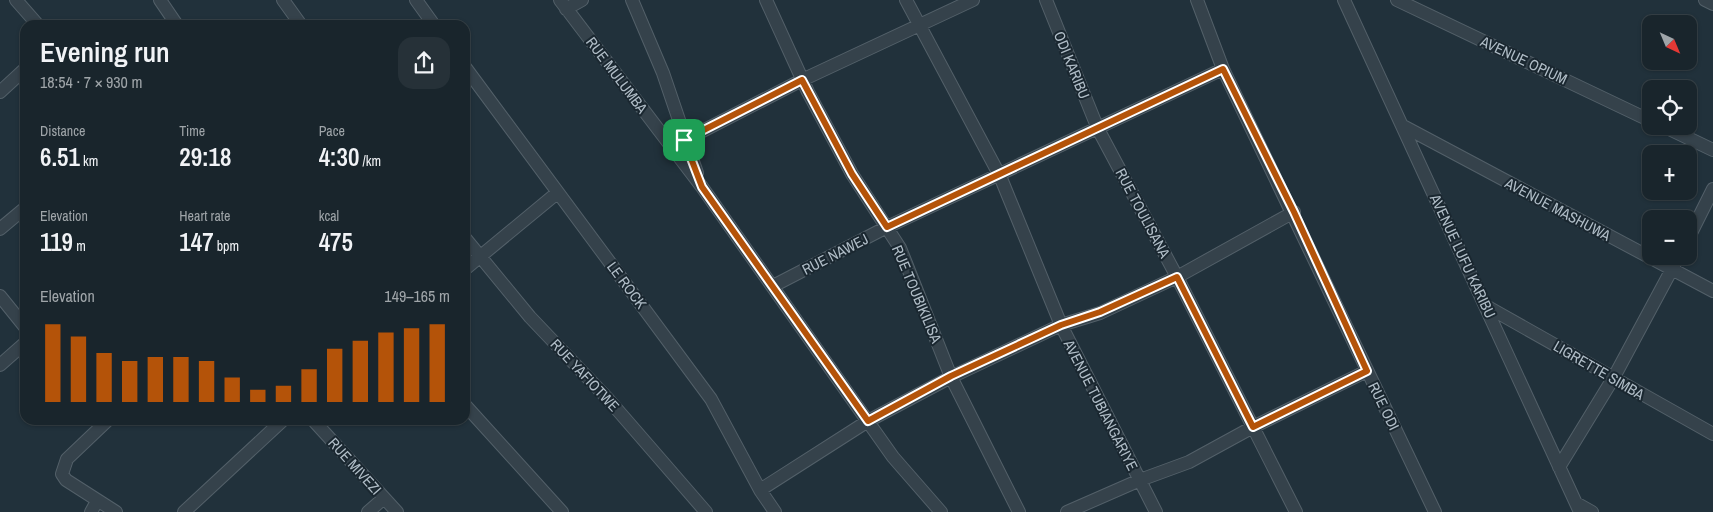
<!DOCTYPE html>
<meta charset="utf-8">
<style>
:root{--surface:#19252c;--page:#263138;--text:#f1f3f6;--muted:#9fa5a9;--line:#374248;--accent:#b45309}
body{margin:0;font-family:"Archivo Narrow",sans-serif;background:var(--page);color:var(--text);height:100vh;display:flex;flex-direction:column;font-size:19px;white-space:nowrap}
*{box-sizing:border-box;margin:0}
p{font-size:16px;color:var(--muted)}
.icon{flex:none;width:28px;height:28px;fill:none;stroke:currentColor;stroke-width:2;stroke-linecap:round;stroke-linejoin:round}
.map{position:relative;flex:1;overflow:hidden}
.sheet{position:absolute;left:20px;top:20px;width:450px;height:405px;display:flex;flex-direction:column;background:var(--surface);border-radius:15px;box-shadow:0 1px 4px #0004,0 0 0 1px var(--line)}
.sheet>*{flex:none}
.needle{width:32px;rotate:136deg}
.tools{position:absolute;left:1642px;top:15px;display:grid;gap:10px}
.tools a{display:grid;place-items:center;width:55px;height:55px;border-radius:10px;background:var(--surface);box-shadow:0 1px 4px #0004,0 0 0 1px var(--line);font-size:25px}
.pin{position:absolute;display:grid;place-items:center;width:42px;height:42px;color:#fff;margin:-21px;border-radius:10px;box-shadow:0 2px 8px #0006}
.round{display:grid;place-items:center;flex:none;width:52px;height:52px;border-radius:15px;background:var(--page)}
.overview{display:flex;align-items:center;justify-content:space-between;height:85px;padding:0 20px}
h1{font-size:28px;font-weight:600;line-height:38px}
.figures{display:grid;grid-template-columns:repeat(3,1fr);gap:8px;height:85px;padding:5px 20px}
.figures div{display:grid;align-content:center}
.figures b{font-size:25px;font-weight:600}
.figures small{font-size:14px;font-weight:400}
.figures p{font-size:14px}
.chart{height:140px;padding:10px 20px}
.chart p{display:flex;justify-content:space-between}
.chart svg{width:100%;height:90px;margin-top:5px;stroke:var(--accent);stroke-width:6}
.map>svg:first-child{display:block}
</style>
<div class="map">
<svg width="1713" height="512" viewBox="0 0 1713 512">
<rect width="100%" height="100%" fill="#21313b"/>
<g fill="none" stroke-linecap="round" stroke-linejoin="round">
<defs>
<path id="street" d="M16 0 38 25
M160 0 177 25
M283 0 301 25
M416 0 434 25
M560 0 702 187 893 457 941 512
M632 0 663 73 697 173
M766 0 808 92 852 174 900 248 951 377 1019 512
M906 0 1000 176 1061 325 1156 512
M1046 0 1098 129 1177 277 1296 512
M1197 0 1223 69 1435 512
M1344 0 1580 512
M1397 0 1651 121
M1705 0 1713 4
M566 9 582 0
M465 67 711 399 760 490 775 512
M0 92 25 69
M1403 126 1713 291
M1663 126 1713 150
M685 140 802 80 973 0
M0 229 25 208
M1689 237 1713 189
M465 238 530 317 608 399 706 512
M465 269 557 193
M773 286 887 227 1223 69
M0 296 25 327
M1486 306 1713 434
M0 365 25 343
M465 405 562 512
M108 420 67 459 62 474 66 480 116 512
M313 420 397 512
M1559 467 1614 377 1679 256
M760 490 868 421 951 377 1061 325 1100 313 1177 277 1294 212
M1576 503 1592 512
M91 512 97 501
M184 512 283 420
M368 512 384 498
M1067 512 1140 480 1189 462 1253 427 1367 371"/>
</defs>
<use href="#street" stroke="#536069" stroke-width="14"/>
<use href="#street" stroke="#35424b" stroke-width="12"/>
</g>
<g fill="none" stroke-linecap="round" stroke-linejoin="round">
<defs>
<path id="route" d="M1223 69 1294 212 1367 371 1253 427 1177 277 1100 312 1061 325 951 376 868 421 702 187 684 140 802 80 852 174 887 227Z"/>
</defs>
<use href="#route" stroke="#fff" stroke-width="10"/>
<use href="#route" stroke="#b45309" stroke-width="6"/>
</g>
<g text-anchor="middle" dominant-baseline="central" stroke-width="4" stroke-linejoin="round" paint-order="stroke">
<g font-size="15" fill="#b0bdc7" stroke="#1a2730">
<text transform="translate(1524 60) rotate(25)">AVENUE OPIUM</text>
<text transform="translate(1072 65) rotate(68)">ODI KARIBU</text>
<text transform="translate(617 75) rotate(53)">RUE MULUMBA</text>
<text transform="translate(1558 209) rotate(28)">AVENUE MASHUWA</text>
<text transform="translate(1143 213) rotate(62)">RUE TOULISANA</text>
<text transform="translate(835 254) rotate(-27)">RUE NAWEJ</text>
<text transform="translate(1463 256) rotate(65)">AVENUE LUFU KARIBU</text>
<text transform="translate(627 285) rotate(53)">LE ROCK</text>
<text transform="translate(917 294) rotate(67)">RUE TOUBIKILISA</text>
<text transform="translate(1599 370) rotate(30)">LIGRETTE SIMBA</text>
<text transform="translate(585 375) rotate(47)">RUE YAFIOTWE</text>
<text transform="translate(1101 405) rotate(63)">AVENUE TUBIANGARIYE</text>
<text transform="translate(1384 406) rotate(64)">RUE ODI</text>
<text transform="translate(355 466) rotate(48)">RUE MIVEZI</text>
</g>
</g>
</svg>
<div class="tools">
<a><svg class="needle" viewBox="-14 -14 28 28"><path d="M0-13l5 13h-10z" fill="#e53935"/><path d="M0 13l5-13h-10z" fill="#9fa5a9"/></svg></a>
<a><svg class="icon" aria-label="locate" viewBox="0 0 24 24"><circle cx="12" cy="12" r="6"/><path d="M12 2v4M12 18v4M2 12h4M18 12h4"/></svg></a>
<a>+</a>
<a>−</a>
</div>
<div class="pin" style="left:684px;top:140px;background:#1e9e55"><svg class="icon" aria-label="arrive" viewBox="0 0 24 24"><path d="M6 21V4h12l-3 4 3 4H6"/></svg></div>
<section class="sheet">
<div class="overview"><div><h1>Evening run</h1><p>18:54 · 7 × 930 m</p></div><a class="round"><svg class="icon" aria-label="share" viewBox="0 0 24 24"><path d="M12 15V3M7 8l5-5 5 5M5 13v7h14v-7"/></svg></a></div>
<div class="figures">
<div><p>Distance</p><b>6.51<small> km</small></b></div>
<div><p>Time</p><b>29:18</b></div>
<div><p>Pace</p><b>4:30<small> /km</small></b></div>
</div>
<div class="figures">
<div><p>Elevation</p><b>119<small> m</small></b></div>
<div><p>Heart rate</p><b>147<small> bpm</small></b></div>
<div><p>kcal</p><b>475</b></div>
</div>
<div class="chart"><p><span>Elevation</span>149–165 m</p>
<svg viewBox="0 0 160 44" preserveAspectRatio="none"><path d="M5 44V6M15 44V12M25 44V20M35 44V24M45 44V22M55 44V22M65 44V24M75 44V32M85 44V38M95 44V36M105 44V28M115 44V18M125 44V14M135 44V10M145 44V8M155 44V6"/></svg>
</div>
</section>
</div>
